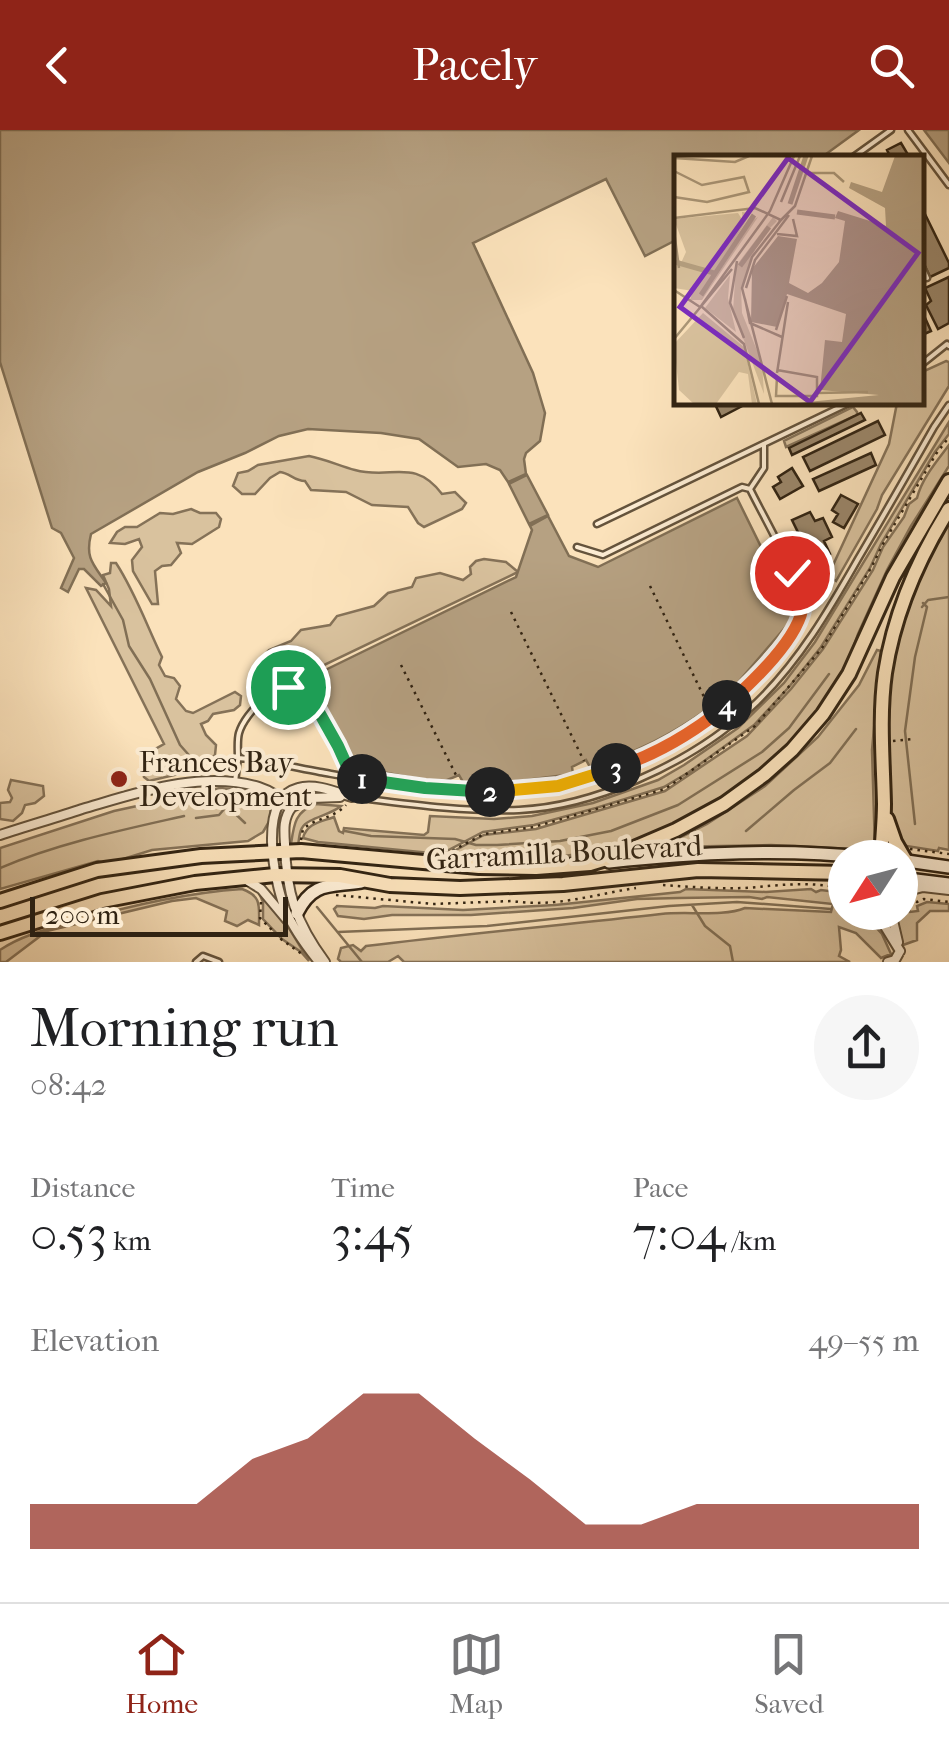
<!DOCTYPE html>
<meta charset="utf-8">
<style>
:root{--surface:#fff;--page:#f6f6f6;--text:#202124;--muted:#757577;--line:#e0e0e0;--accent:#8f2418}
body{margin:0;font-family:"IM FELL French Canon",serif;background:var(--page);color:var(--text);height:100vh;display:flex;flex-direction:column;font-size:38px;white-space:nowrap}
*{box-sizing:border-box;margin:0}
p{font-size:32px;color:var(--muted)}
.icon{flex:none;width:55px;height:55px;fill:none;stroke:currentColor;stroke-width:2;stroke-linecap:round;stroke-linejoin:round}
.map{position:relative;height:832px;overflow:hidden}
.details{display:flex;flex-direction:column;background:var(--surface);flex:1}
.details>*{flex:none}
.needle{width:65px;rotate:234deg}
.controls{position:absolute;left:828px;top:710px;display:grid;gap:20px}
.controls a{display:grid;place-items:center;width:90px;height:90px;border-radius:50%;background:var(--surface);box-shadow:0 10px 40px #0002;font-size:50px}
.scale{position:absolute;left:30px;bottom:25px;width:258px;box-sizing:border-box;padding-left:10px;border:5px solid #312312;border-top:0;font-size:28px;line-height:35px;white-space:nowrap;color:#312312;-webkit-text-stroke:8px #fcecd3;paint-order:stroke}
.pin{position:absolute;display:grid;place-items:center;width:85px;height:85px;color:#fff;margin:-42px;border:5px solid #fff;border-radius:50%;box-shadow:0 2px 10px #0007}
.km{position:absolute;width:50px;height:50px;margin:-25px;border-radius:50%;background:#222;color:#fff;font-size:28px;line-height:50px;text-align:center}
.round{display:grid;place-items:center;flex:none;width:105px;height:105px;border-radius:52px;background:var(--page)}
.head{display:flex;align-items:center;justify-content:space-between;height:170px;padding:0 30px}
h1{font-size:55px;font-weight:600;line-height:75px}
.figures{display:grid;grid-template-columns:repeat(3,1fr);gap:15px;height:170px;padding:10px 30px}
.figures div{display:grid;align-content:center}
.figures b{font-size:50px;font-weight:600}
.figures small{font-size:28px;font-weight:400}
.figures p{font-size:28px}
.chart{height:280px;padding:20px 30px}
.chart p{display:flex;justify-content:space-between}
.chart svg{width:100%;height:180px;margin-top:10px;fill:var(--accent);opacity:.7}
header{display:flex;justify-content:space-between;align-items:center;height:130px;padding:0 30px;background:var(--accent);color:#fff;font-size:45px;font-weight:600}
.menu{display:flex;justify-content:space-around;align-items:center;height:140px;border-top:2px solid var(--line);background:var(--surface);font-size:28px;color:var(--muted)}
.menu a{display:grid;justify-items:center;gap:5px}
.menu .active{color:var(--accent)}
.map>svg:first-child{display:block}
</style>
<header><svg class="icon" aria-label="back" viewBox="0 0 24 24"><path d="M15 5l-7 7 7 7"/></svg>Pacely<svg class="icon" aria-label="search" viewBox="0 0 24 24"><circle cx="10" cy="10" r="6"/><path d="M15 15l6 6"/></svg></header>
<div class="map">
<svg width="949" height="832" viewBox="0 0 949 832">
<rect width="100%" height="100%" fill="#fbe2bb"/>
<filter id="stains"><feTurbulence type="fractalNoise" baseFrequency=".002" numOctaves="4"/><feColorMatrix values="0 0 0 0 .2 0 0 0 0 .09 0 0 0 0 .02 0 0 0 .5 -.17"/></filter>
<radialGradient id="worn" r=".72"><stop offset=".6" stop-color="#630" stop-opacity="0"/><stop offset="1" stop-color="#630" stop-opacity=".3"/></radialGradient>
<path fill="#d9c29e" stroke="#857258" stroke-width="2.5" d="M946 231 949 232V256L882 365 877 379 836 451 828 446 889 314 897 273 922 272V242Z
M853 277 857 282V285L786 317 784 311Z
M949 292V304L935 322 881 414 870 438 821 517 789 557 754 595 689 642 664 657 596 678 534 695 483 702 441 724 318 712 303 708C307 693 321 692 334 687L339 701 343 703 344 698 424 705 428 702 430 686 494 689 532 686 593 673 658 650 684 635 738 598 784 553 815 512Z
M949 315V336L911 396 887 440 858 504 845 541 805 599 762 641 721 669 689 687 641 709 607 720 535 730 439 729 484 705 536 699 665 661 747 606 791 559 823 519 873 440 883 417 904 387 909 374 917 368C922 348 937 331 949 315Z
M309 326C325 329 340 336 355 340 391 350 414 327 442 364L455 362 466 373 462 379 424 397 418 393 408 377 372 375 346 362 311 360 305 351C294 351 290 343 280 342L270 348 255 364H242L233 356 238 343 248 341 258 335Z
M191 379 200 383H216L221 389 219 397 192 414 177 413 181 423 171 435 162 436 155 441 158 474H152L133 441 132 430 142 417 139 409 125 414 110 413 117 402 125 397H137L160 383 173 384Z
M949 391V720L939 718 938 721 900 715 891 688 890 678V636L886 599 890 549 895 519 908 473 929 430 935 413 943 403 945 393Z
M484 429 506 432 518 442 270 561H262L257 554 258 531 269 520 291 511 301 500 330 495 337 486 374 476 388 463 412 457 416 448 440 443 463 450 471 444 470 437 476 431Z
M111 433H116C135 462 147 496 162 527L159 535 165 546 174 548 180 556 176 569 186 581 193 583 235 562 241 566 240 575 234 580 213 584 208 591 201 594 206 605 216 615 215 625 200 639 149 651 144 647 141 627 164 614 86 458 96 460 111 476 109 459 103 445 110 443Z
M877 520 881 521 872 620 875 720 771 715 662 717 707 694 765 656 818 607 859 555Z
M11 650 43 656 44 666 35 673 25 675 22 683 13 691 0 689V673L10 672 12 668 8 660Z
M220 658 259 662 267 667 271 677 270 690 263 702 248 711 152 720 107 734 98 731 0 759V718L114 681Z
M315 674 341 676C331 685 307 688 302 698 299 703 299 710 298 716L291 714C294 694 295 682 315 674Z
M242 759C262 766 259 776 259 795L248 790 237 796 225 791 227 781 196 768 172 771 47 801 6 832H0V820C22 805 48 799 73 792 128 776 184 763 242 759Z
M686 759 766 762 811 759 816 762 821 760 845 763V782L863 783 882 804 891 824 881 828 856 803 839 797 841 820 839 826 850 832H404L398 826 388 832H341L338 829 341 818 353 815 361 821 366 816C464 804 563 795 661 784 687 781 723 787 745 778L831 782 833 774 767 767 762 769 749 767 679 768 637 769 573 778 471 785H392L364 789 338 786 334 779 337 776 375 778 383 776 463 780 555 775 680 762Z
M259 763 286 793 309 831 301 822 282 809 263 789V772Z
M901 770 908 776 910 782 918 781 917 776 927 772 949 774V781H930L917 793V810L903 815 896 785V783L900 782Z"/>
<path fill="#b6a182" stroke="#816f55" stroke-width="2.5" d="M0 0H859L822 27 676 28V110L645 126 606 49 473 113 533 243 545 283 540 311 526 323 524 329 526 344 508 352 500 340 486 334 458 337 419 309 381 303 308 299 279 306 245 323 198 342 91 404C85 428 93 434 106 453L101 456 84 439H79L68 462 61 458 74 428 61 403 52 398 0 232Z
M924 0H949V33Z
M527 345 548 385 529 394 509 354Z
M737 368 795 486 728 564 722 568 719 564 704 573 706 580C670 606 633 624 590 637L586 630 572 637 573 644 495 654 463 652 459 645 440 653 356 637 311 547 516 447 532 400 530 396 548 386 569 426 598 437Z"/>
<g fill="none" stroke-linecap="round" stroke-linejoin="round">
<path stroke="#816f55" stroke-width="2.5" d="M103 454 123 490 129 516 150 549 180 615 196 633
M922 477 928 470 949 467
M224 664 227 676 245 693
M196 688 219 685 226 677
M915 694 905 601 915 527 927 477 923 473
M345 701 371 706 455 709 476 715H497L560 711 611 701 678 675 762 622 789 598 829 544
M746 701 794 660 830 633 856 599
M0 738C59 713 122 700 184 686
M692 775 705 796 730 816 733 832
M317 777 362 832
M338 802 487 796 669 776 737 772 831 779"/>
</g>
<path fill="#9a866a" stroke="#312312" stroke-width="2.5" d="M901 13 907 23 898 28H891L887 20Z
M922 78 949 133V138L930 147 922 130Z
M949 147V193L938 199 926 175 931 171 925 158Z
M922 181 931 201 922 205Z
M714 272H750L721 287Z
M861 283 865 290 792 325 789 318Z
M878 291 885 305 810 341 803 327Z
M871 323 876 335 819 361 813 349Z
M792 338 803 356 780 369 773 357 781 352 778 347Z
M841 365 858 374 844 398 833 392 838 384 832 380Z
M810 382 815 391 823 388 832 407 824 411 830 424 813 433 792 390Z"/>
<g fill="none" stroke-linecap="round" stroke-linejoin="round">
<defs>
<path id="lane" d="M908 0 949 55
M852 28 891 0
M922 137 927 148
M922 234 947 214 949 216
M597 394 851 272
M577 417 603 425 742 357 750 359
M238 628C238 620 237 610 239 603 245 582 279 549 302 557 308 560 310 564 314 569L352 647
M235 652 238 628C265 630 293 637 320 642 377 652 435 663 493 662 602 662 710 607 777 522 786 510 804 493 803 477 801 451 763 386 750 359L764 338V315
M352 667C408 674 463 682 519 680 560 678 600 666 637 650 681 631 723 605 757 572 800 530 829 480 858 429 884 385 909 341 934 297L949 275
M196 832 203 826 219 832"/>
<path id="street" d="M292 677C283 688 284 700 285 714 286 762 296 793 325 832
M292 677 311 668 340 667
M0 705C27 696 55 688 82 679 137 663 201 640 259 657 272 661 282 669 292 677
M248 751 261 759 287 790
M900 763 923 757 949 760
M876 782 900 821
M891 782 898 812
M319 832C306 816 293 798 285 779 274 750 257 669 298 658 315 653 336 662 352 667
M888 832 895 830 900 821"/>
<path id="secondary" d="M900 730 949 737
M609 732C696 723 783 718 870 728
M900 748 949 754
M297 783C313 751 330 757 361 752"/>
<path id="primary" d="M887 689 895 712 906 731
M881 728C882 710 884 691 884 674 883 630 879 586 885 543 894 484 918 429 949 379
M0 771 97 740 201 726 301 721 479 737 536 738 590 734 613 727 676 700 724 674 764 645 792 620 823 584 849 544 893 447 949 351
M0 803 102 771 195 753 275 745 340 746 390 755 460 758 563 754 698 740 845 743"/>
</defs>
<use href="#lane" stroke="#64533c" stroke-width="9"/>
<use href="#street" stroke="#64533c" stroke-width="12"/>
<use href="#secondary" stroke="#312312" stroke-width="16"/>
<use href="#primary" stroke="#312312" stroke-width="18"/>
<path stroke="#312312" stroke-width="2.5" stroke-dasharray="2.5 5" stroke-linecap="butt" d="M650 456 706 571
M511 482 584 631
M401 535 456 645
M893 611 913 609
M301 710 303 699C317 687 333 689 346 675
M910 719 949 724
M446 724 484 704 534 697 665 659 755 596 822 518 871 438 883 414 936 324 949 307
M663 755C694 757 727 760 758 757 786 754 818 752 845 759
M336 765 433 774 513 771C554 778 596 764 636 758
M909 769 917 772 924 769 949 772
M261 772 260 788 282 810 302 824"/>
<use href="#lane" stroke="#fcecd3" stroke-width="4"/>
<use href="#street" stroke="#fcecd3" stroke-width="8"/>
<use href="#secondary" stroke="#fcecd3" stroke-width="11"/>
<use href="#primary" stroke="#fbe2bb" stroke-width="12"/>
</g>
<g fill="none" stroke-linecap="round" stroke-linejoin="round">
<defs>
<path id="split-1" d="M288 557 298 556 306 559 338 616 352 647 362 649"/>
<path id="split-2" d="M362 649 425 658 490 662"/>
<path id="split-3" d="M490 662 558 656 616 638"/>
<path id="split-4" d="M616 638C657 624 693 603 727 575"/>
<path id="split-5" d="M727 575C751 553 801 507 803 474"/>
<path id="split-6" d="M792 443 803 474"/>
</defs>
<use href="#split-1" stroke="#fff" stroke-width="20"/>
<use href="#split-2" stroke="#fff" stroke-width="20"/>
<use href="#split-3" stroke="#fff" stroke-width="20"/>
<use href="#split-4" stroke="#fff" stroke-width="20"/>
<use href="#split-5" stroke="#fff" stroke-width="20"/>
<use href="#split-6" stroke="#fff" stroke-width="20"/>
<use href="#split-1" stroke="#22a559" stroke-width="12"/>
<use href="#split-2" stroke="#22a559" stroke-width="12"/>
<use href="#split-3" stroke="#f5b400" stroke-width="12"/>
<use href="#split-4" stroke="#f0652b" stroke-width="12"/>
<use href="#split-5" stroke="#f0652b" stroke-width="12"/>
<use href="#split-6" stroke="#f5b400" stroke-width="12"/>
</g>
<circle fill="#8f2418" stroke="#fcecd3" stroke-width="4" cx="119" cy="649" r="10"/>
<g text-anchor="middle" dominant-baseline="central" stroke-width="8" stroke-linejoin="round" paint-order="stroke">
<g font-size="30" fill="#312312" stroke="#fcecd3" text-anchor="start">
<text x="139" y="632">Frances Bay<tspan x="139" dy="34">Development</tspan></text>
</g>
<g font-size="30" fill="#312312" stroke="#fcecd3">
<text transform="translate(564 723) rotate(-3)">Garramilla Boulevard</text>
</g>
</g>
<g transform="translate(674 25)">
<rect width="250" height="250" fill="#fbe2bb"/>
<path d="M68 57 77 58 27 140 36 131 79 65 84 62 28 145H16L19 136 0 133V97L7 108 12 97 0 64 64 58 69 66ZM99 62 103 66 85 84 67 133 68 158 88 208 90 239 59 156 62 111ZM56 120 54 143 62 177 31 153ZM29 158 70 192 83 249H78L74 219 65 217 42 249H20L5 235 0 189Z" fill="#d9c29e"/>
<path d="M221 1H250V249H113L205 240 146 235 151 185 168 187 172 159 113 139 103 172 77 167 78 114 104 81 123 84 115 128 134 138 148 128 165 107 171 66 161 63 164 56 212 71 211 53 175 33 177 27 208 37Z" fill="#b6a182"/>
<path fill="none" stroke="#b6a182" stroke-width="5" d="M116 49 132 1M123 57 161 62M1 107 40 118M66 111 95 72M27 140 80 60"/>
<path fill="none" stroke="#aa9677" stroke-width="2.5" d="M0 3 61 7 75 1M0 16 28 30 70 22 75 37 33 47 0 42M134 18H160L170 27M107 47 126 1M0 63 81 53 107 65 78 102 68 133 98 249M105 67 121 51 138 1M0 76 5 113M103 79 123 81 119 64M63 106 56 148 70 183M72 133 81 105 115 60M0 135 26 152M71 144 76 168 108 182M102 175 113 141M0 184 58 114M103 215 143 222V241H102L103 222M103 218 114 147M143 238 194 237M85 249 70 189 27 151 96 56 120 1"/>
<path fill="#7b2cbf" fill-opacity="0.15" stroke="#7b2cbf" stroke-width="5" d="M114 3 244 98 136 247 6 152Z"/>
<rect width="250" height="250" fill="none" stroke="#312312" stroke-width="5"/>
</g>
<rect width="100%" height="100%" filter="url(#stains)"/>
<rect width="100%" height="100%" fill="url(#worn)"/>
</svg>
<div class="controls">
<a><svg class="needle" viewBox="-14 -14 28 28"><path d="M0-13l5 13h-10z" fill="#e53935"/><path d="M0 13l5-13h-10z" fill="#757577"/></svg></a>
</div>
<div class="scale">200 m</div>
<div class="pin" style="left:288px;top:557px;background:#1e9e55"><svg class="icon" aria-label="arrive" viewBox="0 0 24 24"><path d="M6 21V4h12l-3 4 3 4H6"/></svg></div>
<div class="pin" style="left:792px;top:443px;background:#d93025"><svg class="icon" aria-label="check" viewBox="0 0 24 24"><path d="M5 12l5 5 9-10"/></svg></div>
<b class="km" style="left:362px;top:649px">1</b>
<b class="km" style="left:490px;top:662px">2</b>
<b class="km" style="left:616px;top:638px">3</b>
<b class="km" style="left:727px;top:575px">4</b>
</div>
<section class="details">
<div class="head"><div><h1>Morning run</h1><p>08:42</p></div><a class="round"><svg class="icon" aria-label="share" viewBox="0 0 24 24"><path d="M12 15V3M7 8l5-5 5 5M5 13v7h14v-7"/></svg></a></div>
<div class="figures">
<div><p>Distance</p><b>0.53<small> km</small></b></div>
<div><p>Time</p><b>3:45</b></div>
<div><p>Pace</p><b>7:04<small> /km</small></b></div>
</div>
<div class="chart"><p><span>Elevation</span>49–55 m</p>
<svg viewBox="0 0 160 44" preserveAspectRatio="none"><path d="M0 44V33L10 33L20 33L30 33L40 22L50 17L60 6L70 6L80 17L90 27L100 38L110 38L120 33L130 33L140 33L150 33L160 33V44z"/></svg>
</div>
</section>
<nav class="menu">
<a class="active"><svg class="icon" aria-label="home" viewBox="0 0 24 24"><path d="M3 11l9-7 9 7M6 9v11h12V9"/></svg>Home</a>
<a><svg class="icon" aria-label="map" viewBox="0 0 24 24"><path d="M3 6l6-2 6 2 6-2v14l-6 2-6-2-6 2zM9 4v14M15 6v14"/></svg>Map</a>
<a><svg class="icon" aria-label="saved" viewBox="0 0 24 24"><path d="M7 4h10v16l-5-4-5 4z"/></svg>Saved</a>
</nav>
